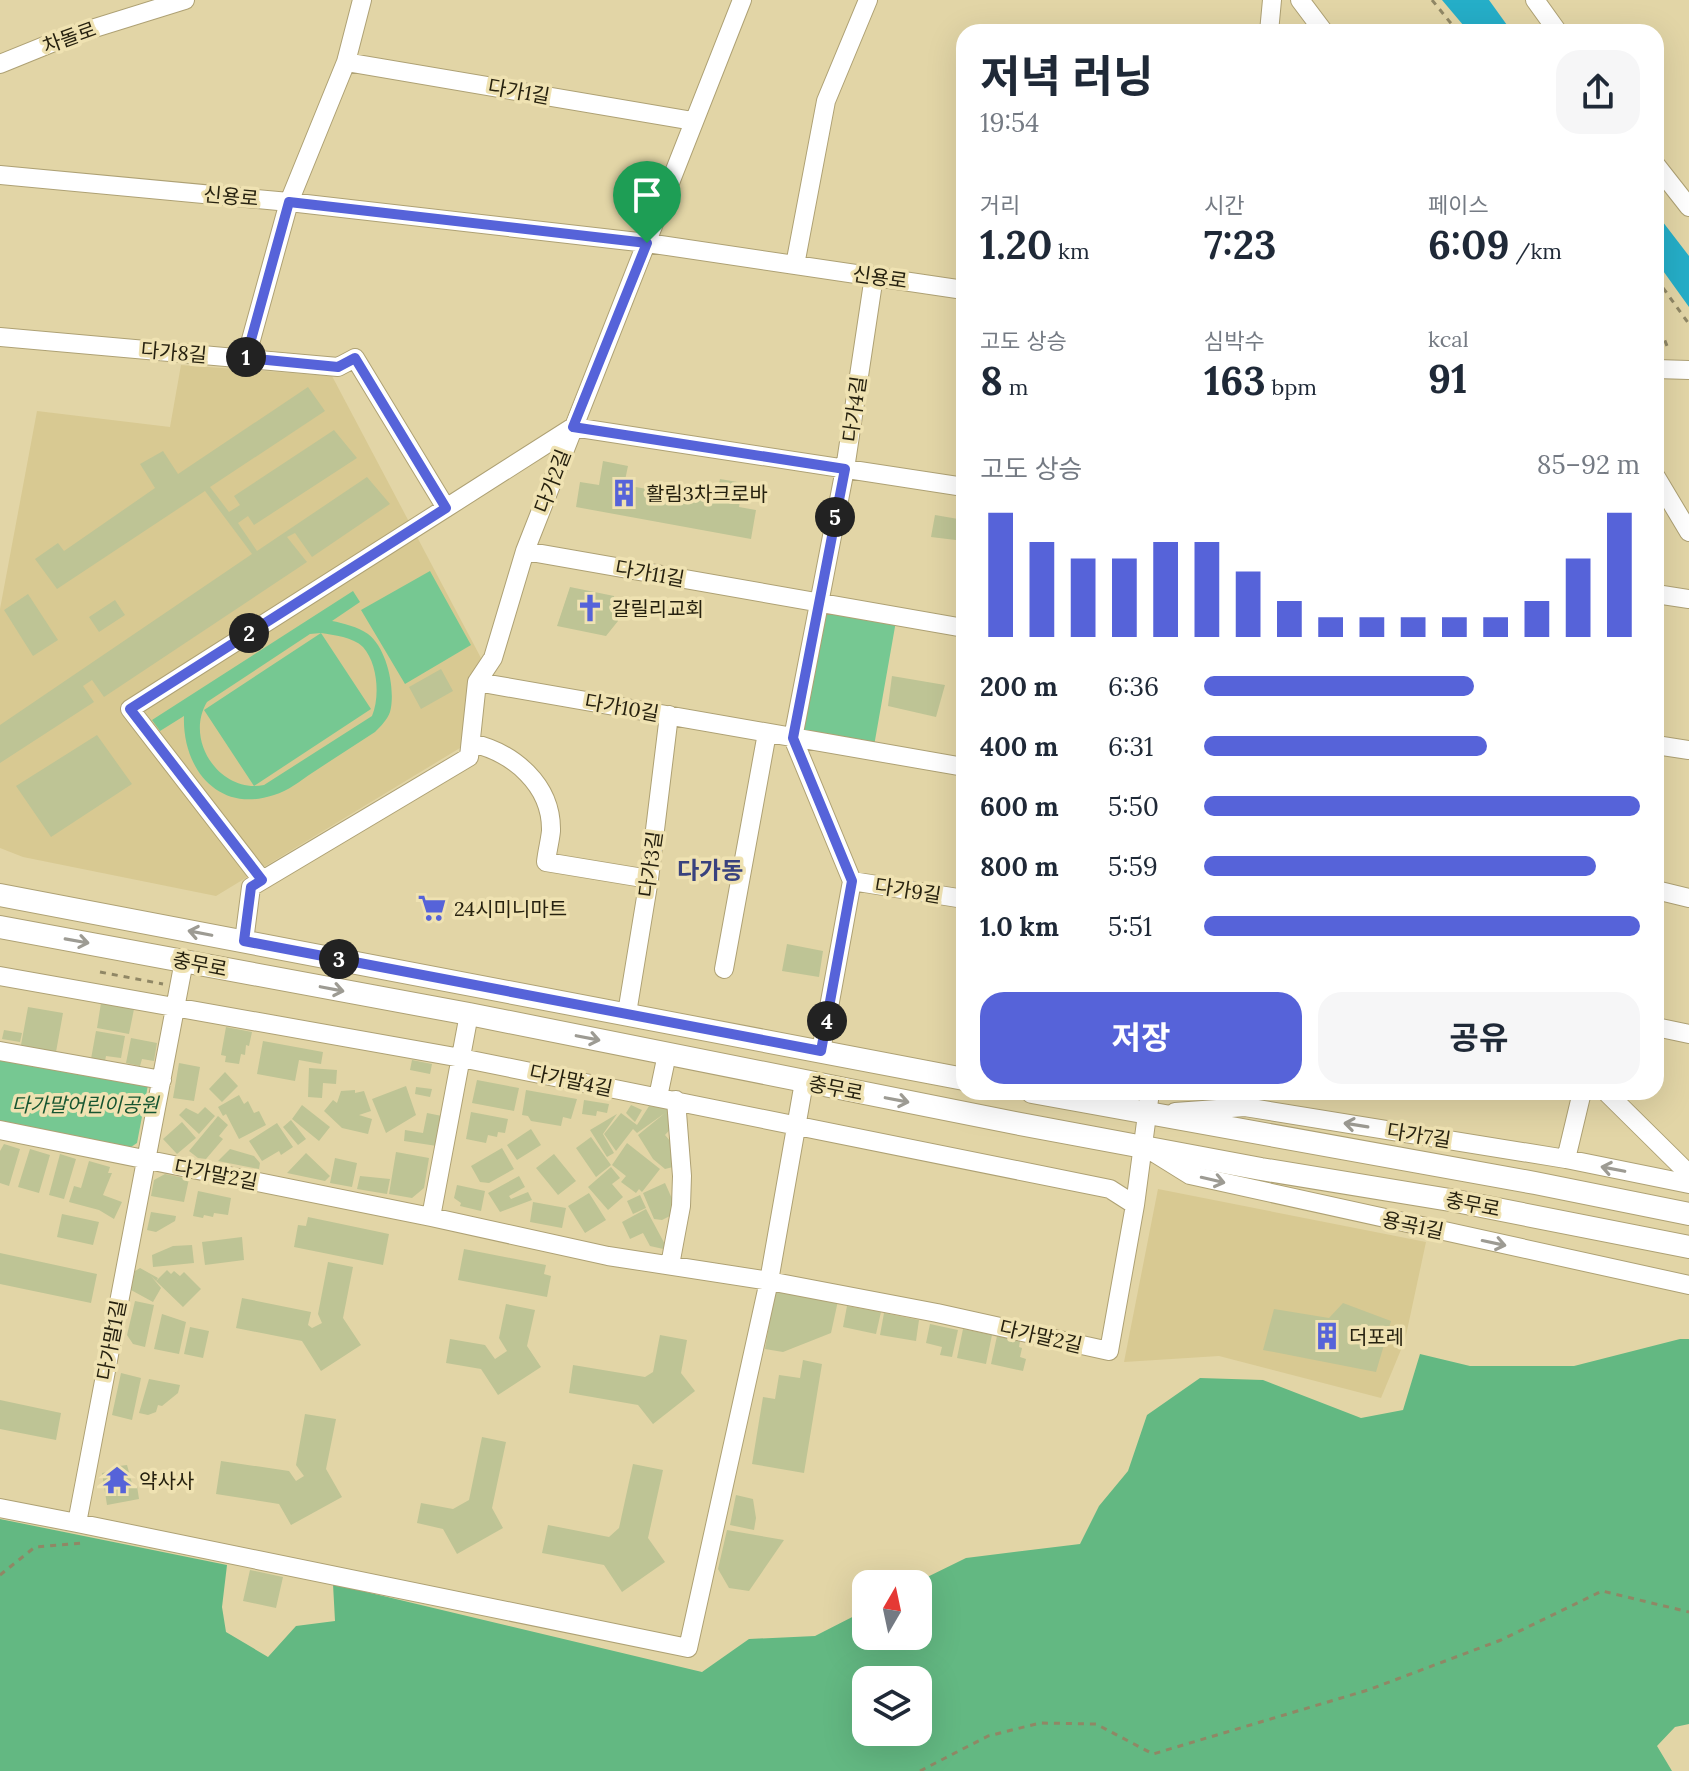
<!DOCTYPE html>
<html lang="ko">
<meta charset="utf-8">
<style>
:root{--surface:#fff;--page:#f6f6f7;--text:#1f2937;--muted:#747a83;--accent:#5663d9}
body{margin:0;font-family:Lora,"Noto Sans KR",serif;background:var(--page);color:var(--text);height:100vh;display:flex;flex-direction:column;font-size:30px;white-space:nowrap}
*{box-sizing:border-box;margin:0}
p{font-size:26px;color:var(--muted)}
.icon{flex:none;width:44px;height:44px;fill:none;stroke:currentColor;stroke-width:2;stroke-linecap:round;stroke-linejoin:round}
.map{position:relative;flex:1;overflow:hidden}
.drawer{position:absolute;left:956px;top:24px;width:708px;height:1076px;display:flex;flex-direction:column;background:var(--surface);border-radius:24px;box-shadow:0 8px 32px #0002}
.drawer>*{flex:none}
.needle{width:52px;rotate:9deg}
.tools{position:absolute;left:852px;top:1570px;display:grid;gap:16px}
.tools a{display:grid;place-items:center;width:80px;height:80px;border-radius:16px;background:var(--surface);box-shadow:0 8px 32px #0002;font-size:40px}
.pin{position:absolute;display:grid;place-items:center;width:68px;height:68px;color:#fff;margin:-82px -34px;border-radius:50% 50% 50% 0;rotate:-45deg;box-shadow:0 0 8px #0007}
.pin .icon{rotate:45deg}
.km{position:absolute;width:40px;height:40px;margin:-20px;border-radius:50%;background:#222;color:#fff;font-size:22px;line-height:40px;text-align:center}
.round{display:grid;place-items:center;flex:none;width:84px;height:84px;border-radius:24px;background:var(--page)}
.head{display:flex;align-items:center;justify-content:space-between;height:136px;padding:0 24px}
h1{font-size:44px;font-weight:700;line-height:60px}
.metrics{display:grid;grid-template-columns:repeat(3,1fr);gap:12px;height:136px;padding:8px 24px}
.metrics div{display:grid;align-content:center}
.metrics b{font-size:40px;font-weight:700}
.metrics small{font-size:22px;font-weight:400}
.metrics p{font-size:22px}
.chart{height:224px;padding:16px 24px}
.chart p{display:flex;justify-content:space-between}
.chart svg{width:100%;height:144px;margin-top:8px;stroke:var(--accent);stroke-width:6}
.cta{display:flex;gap:16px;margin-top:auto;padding:16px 24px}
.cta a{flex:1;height:92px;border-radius:24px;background:var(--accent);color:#fff;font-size:32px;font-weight:700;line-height:92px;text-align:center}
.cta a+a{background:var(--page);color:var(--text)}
ul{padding:0 24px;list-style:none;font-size:26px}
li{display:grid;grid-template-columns:128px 96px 1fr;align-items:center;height:60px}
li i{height:20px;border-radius:10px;background:var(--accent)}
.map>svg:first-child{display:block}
</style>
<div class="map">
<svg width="1689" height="1771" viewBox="0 0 1689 1771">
<rect width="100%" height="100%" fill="#e2d5a6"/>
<path fill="#d8c992" d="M181 365 332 376 481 658 460 748 216 896 23 857 0 848V609L37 411 170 427Z
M1158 1189 1426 1242 1405 1340 1381 1398 1219 1356 1124 1362Z"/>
<path fill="#76c892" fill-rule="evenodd" d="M430 571 471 645 405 684 361 610Z
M353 591 360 602 332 621C343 623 358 627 368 634 387 648 396 690 390 712 387 720 381 726 375 732 354 746 333 759 312 773 300 781 288 791 274 795 218 814 182 768 184 716L160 731 152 720ZM321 633C334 635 353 637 363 647 378 664 380 697 372 716L264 785C220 794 184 740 207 702L310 634Z
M831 610 896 621 874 746 809 736 799 724 820 618Z
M321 633 371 709 254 786 204 710Z
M0 1053 148 1085 137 1143 131 1147 0 1122Z"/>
<path fill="#63b882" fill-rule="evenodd" d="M1680 1339H1689V1724L1675 1727 1657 1746 1672 1771H0V1519L227 1565 222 1607 226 1632 268 1657 296 1626 335 1621 333 1584 702 1672 749 1639 815 1636 866 1610V1636H918V1584H913L966 1558 1080 1544 1099 1506 1128 1471 1147 1415 1200 1378 1263 1380 1361 1418 1403 1410 1420 1354 1470 1366H1574ZM866 1680H918V1732H866Z"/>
<path fill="#25aec8" d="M1442 0H1489L1512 32H1469Z
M1656 213 1689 256V307L1656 261Z"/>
<path fill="#bec495" d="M308 387 325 411 210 487 229 512 240 505 234 496 334 430 357 458 254 525 248 516 238 523 257 551 367 477 390 504 312 557 295 533 287 537 307 562 104 697 92 680 83 686 94 702 0 763V725L252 554 205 491 57 589 35 559 58 543 64 551 155 488 140 464 163 451 178 474Z
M603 461 628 466 624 485 716 501 720 479 743 483 739 507 756 510 751 539 576 507 580 482 599 485Z
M935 515 964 520V541L931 537Z
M570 587 614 596 618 621 606 636 557 626Z
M28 594 58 640 33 656 4 610Z
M115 600 125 615 99 632 89 617Z
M441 669 453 691 421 709 409 687Z
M892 676 945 685 936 717 888 706Z
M97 735 132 784 51 837 16 786Z
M787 944 823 951 819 977 782 971Z
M101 1003 134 1009 129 1034 97 1028Z
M28 1007 63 1013 56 1052 21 1045Z
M226 1027 252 1032 249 1046 246 1045 245 1055 241 1054 239 1064 225 1062 226 1056 221 1055Z
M4 1030 22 1033 20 1042 2 1039Z
M96 1031 125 1036 121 1058 106 1056 105 1061 91 1059Z
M131 1038 157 1043 154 1061 142 1059 140 1066 126 1063Z
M263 1041 323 1052 321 1064 299 1060 295 1081 257 1074Z
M412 1060 432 1064 430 1074 410 1070Z
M179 1063 200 1067 194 1101 173 1098Z
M309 1068 337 1070 336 1084 323 1083 322 1098 308 1097Z
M225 1072 238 1086 222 1102 209 1089Z
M477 1080 519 1088 514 1111 472 1103Z
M406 1086 416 1115 386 1133 372 1099Z
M416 1087 432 1089 430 1097 415 1094Z
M355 1090V1093L364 1091 371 1111 359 1115 372 1119 368 1134 342 1128 324 1111 333 1100 337 1103 341 1091Z
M526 1090 577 1099 571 1119 563 1117 561 1126 531 1121 528 1116 522 1115Z
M239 1095 244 1104 248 1101 254 1113 259 1111 266 1125 239 1139 226 1114 223 1116 218 1107Z
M584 1100 609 1104 607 1113 597 1111 596 1116 582 1114Z
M302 1105 330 1127 319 1141 292 1119Z
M631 1105 642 1110 635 1122 626 1113Z
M649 1106 671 1109 676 1123 665 1135 676 1148 677 1166 665 1169 653 1159 638 1135 665 1113 637 1133 633 1129 616 1151 604 1134 621 1113 637 1125Z
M205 1107 215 1116 199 1134 179 1115 186 1108 198 1114Z
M471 1112 508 1119 505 1133 498 1132 497 1137 488 1135 486 1143 466 1139Z
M427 1113 442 1116 437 1146 404 1141 405 1130 423 1133Z
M617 1114 603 1134 614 1153 607 1157 590 1130Z
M218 1116 228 1125 219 1136 223 1139 206 1159 198 1158 189 1151Z
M291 1120 306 1139 298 1145 283 1127Z
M182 1122 196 1138 177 1154 163 1139Z
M277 1123 293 1147 281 1155 279 1151 262 1161 249 1141Z
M531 1129 541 1145 517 1160 507 1145Z
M591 1137 611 1165 596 1177 576 1148Z
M627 1143 660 1169 642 1192 639 1189 636 1193 621 1182 626 1176 612 1165Z
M4 1144 20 1149 9 1186 0 1183V1151Z
M502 1148 514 1169 489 1183 480 1182 471 1166Z
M30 1149 50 1155 39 1193 18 1187Z
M230 1149 254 1156 260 1163 259 1169 218 1161Z
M396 1152 429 1158 424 1188 412 1198 389 1194Z
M306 1153 330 1176 325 1181 287 1173Z
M60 1154 76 1159 64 1199 49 1195Z
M554 1154 576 1181 558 1195 536 1168Z
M335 1158 357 1163 352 1187 330 1183Z
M89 1161 110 1167 108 1173H112L103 1195 122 1202 114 1219 99 1210 69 1202 74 1186 81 1188Z
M611 1167 620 1178 612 1184 623 1197 608 1210 588 1187Z
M165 1174 189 1179 184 1202 151 1196 154 1180Z
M360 1176 390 1179 387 1194 357 1189Z
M519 1176 525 1187 509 1196 511 1199 528 1192 532 1200 500 1212 488 1193Z
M665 1183 678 1212 662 1220 654 1219 643 1193Z
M457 1185 485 1191 481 1211 460 1206 461 1203 454 1198Z
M198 1191 231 1198 228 1215 214 1213 213 1217 204 1215 203 1218 193 1216Z
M589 1193 606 1220 585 1233 568 1206Z
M640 1195 646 1208 633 1214 627 1201Z
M533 1202 566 1208 562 1228 530 1222Z
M646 1209 668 1250 650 1246 643 1233 630 1239 622 1222Z
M151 1212 176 1216 175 1221 156 1232 147 1230Z
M62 1214 99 1222 93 1245 57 1237Z
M308 1217 389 1234 383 1265 294 1247 298 1225 306 1226Z
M242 1237 244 1260 205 1265 202 1242Z
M192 1245 194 1263 153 1267 152 1255 173 1246Z
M464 1249 546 1265 544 1274 551 1276 547 1297 458 1280Z
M0 1253 97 1274 91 1303 0 1284Z
M328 1262 353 1267 343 1318 361 1345 321 1371 302 1341 236 1328 242 1298 311 1312 308 1325 312 1328 322 1323 318 1314Z
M140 1268 158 1278 156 1281 151 1276 161 1288 153 1302 131 1290 135 1271Z
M167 1270 171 1274 174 1271 180 1276 184 1272 201 1289 183 1307 156 1281Z
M776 1284 839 1296 831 1333 783 1352 765 1349Z
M135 1301 154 1305 145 1347 133 1344 127 1335Z
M1343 1303 1391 1321 1376 1372 1263 1350 1274 1309 1329 1318Z
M506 1304 535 1310 527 1346 541 1367 498 1395 481 1369 446 1363 450 1339 485 1345 495 1359 507 1351 499 1338Z
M847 1306 881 1312 876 1334 843 1327Z
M884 1313 919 1320 916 1341 880 1335Z
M162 1314 186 1322 179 1354 154 1349Z
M930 1324 958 1330 952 1357 940 1355 942 1347 926 1343Z
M190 1327 209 1331 203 1358 184 1354Z
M963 1329 992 1335 986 1364 957 1358Z
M660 1335 687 1340 681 1373 695 1391 653 1424 638 1405 569 1393 573 1365 645 1377 653 1372Z
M997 1336 1020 1341 1019 1347 1022 1348 1020 1357 1026 1359 1023 1371 991 1364Z
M803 1360 822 1364 804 1473 752 1464 763 1397 775 1399 779 1375 800 1378Z
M121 1373 141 1378 132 1420 112 1415Z
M149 1379 180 1385 178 1393 162 1406 158 1405 156 1412 148 1415 139 1413Z
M0 1400 61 1413 56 1440 0 1429Z
M305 1414 336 1419 326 1469 342 1497 291 1525 279 1504 216 1494 221 1461 289 1471 296 1481 304 1476 296 1465Z
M482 1437 506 1442 492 1508 503 1528 457 1554 443 1529 417 1523 421 1503 453 1509 469 1500Z
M633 1464 663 1470 648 1538 665 1562 622 1592 604 1565 542 1553 548 1525 609 1537 619 1528Z
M127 1465 133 1487 137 1486 139 1499 107 1505 102 1473 120 1470 119 1466Z
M736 1495 753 1499 756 1518 754 1530 730 1525Z
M727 1530 784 1540 749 1591 729 1588 718 1569Z
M250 1570 283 1577 276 1608 243 1601Z"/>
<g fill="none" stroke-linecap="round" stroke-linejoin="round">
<defs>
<path id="minor" d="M1300 0 1324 32
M1535 0 1558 32
M1269 32 1272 0
M346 62 693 121
M0 64 69 36 185 0
M1656 165 1689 207
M0 175 289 202 647 243 964 290
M795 265 826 101 868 0
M0 337 338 367 355 358 446 508 573 427 964 487
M246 358 289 202 346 62 362 0
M1656 369 1689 370
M1656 477 1689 532
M525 551 964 628
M1656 594 1689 599
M477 682 964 767
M471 743C513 752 552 785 551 831 550 841 547 852 546 862L649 879
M1656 745 1689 750
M262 880 130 709 446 508
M852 881 964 899
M1656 890 1689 898
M244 941 251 887 469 757 477 682 493 658 525 551 742 0
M724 969 767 733
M0 976 461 1058 1110 1189 1135 1205
M627 1013 649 879 669 715
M1656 1027 1689 1034
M0 1051 162 1080
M821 1051 852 881 793 738 845 469 874 276
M1606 1092 1689 1174
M658 1097 667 1054
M1175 1112 1245 1107 1566 1159 1689 1184
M0 1130 431 1217 608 1256 769 1281 937 1313 1109 1351 1135 1205 1150 1092
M1153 1152 1190 1175 1689 1285
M1566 1159 1582 1092
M431 1217 469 1014
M670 1265 681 1206 682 1176 676 1100
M0 1508 77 1523 184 961
M77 1523 688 1648 769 1281 804 1082"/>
<path id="major" d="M0 895 964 1079
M0 927 469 1014 1015 1123 1261 1169 1456 1201 1689 1247
M1032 1092 1535 1183 1689 1214"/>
</defs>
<use href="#minor" stroke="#aea174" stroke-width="20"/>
<use href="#major" stroke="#aea174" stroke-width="24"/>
<path stroke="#908765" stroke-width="3" stroke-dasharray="6 6" stroke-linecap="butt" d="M1432 0 1458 32
M1656 278 1689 324
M1656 318 1669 351
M100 972 163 984
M0 1575 35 1547 82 1543
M920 1771 988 1736 1040 1723 1096 1724 1153 1754 1368 1690 1501 1640 1602 1591 1689 1612"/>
<use href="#minor" stroke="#fff" stroke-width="18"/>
<use href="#major" stroke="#fff" stroke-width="22"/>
</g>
<defs><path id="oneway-shaft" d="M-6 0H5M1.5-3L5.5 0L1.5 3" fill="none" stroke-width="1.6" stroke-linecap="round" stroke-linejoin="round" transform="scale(2)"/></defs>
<g stroke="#9d9b93">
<use href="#oneway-shaft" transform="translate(200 933) rotate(-169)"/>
<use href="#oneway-shaft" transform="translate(77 941) rotate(10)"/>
<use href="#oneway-shaft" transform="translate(332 989) rotate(11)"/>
<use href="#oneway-shaft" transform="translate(588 1038) rotate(11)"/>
<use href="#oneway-shaft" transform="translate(897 1100) rotate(11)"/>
<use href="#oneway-shaft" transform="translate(1356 1125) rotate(-171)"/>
<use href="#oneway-shaft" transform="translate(1613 1169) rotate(-169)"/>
<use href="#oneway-shaft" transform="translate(1213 1180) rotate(13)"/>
<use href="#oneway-shaft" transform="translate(1494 1243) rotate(12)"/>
</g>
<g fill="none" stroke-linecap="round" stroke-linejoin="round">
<defs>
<path id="route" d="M289 202 647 243 573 427 845 469 793 738 852 881 821 1051 244 941 251 887 262 880 130 709 446 508 355 358 338 367 246 358Z"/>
</defs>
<use href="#route" stroke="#fff" stroke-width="16"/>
<use href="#route" stroke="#5663d9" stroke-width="10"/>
</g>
<defs>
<symbol id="building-bare" viewBox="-9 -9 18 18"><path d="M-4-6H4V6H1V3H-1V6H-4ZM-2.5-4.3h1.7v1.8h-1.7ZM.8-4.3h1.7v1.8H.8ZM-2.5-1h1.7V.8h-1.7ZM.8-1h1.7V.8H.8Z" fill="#5663d9" stroke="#efe2b2" stroke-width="2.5" paint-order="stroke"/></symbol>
<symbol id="church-bare" viewBox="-9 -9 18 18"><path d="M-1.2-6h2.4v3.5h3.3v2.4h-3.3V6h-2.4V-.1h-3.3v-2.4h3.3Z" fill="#5663d9" stroke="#efe2b2" stroke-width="2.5" paint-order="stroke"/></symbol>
<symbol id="supermarket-bare" viewBox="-9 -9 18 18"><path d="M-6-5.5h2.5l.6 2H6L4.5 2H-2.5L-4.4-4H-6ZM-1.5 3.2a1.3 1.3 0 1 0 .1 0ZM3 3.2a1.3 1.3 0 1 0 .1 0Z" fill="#5663d9" stroke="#efe2b2" stroke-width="2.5" paint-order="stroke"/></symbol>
<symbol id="temple-bare" viewBox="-9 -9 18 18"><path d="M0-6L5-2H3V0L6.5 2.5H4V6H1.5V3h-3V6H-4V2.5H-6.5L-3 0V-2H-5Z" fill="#5663d9" stroke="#efe2b2" stroke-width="2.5" paint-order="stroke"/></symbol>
</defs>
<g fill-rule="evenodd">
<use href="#building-bare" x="604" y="473" width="40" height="40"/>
<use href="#church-bare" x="570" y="588" width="40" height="40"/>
<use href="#supermarket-bare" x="412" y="888" width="40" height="40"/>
<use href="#building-bare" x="1307" y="1316" width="40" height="40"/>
<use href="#temple-bare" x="97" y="1460" width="40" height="40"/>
</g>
<g text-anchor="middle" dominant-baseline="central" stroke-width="7" stroke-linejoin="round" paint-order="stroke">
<g font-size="20" fill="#26210f" stroke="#efe2b2">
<text transform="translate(69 37) rotate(-20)">차돌로</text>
<text transform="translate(519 91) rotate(10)">다가1길</text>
<text transform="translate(231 196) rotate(5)">신용로</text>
<text transform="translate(880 277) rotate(8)">신용로</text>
<text transform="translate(174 352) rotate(5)">다가8길</text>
<text transform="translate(854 409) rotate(-82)">다가4길</text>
<text transform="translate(552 481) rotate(-69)">다가2길</text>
<text transform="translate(650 573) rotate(10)">다가11길</text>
<text transform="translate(622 707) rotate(10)">다가10길</text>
<text transform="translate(650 864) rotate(-82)">다가3길</text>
<text transform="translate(908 890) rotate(9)">다가9길</text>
<text transform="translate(200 964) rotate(11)">충무로</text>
<text transform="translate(571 1080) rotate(12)">다가말4길</text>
<text transform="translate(836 1088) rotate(11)">충무로</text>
<text transform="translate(1419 1135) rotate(9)">다가7길</text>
<text transform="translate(216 1174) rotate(11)">다가말2길</text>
<text transform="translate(1473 1204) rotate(11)">충무로</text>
<text transform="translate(1413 1225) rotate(12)">용곡1길</text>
<text transform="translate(1041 1336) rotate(13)">다가말2길</text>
<text transform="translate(111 1340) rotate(-79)">다가말1길</text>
</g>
<g font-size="20" fill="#26210f" stroke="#efe2b2" text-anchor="start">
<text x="646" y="493">활림3차크로바</text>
<text x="612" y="608">갈릴리교회</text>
<text x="454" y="908">24시미니마트</text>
<text x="1349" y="1336">더포레</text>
<text x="139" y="1480">약사사</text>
</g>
<g font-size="20" font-style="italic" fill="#165531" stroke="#efe2b2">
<text x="85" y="1104">다가말어린이공원</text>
</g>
<g font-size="24" font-weight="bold" fill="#39427e" stroke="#efe2b2">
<text x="710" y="870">다가동</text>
</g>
</g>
</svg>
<div class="tools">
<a><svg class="needle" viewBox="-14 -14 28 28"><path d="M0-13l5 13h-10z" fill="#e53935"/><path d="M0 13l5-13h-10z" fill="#747a83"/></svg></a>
<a><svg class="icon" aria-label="layers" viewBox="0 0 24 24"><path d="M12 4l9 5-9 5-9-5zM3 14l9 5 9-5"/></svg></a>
</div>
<div class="pin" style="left:647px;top:243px;background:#1e9e55"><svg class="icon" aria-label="arrive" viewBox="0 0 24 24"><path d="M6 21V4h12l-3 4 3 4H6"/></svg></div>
<b class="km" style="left:246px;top:357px">1</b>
<b class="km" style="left:249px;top:633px">2</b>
<b class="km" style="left:339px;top:959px">3</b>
<b class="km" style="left:827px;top:1021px">4</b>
<b class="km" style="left:835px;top:517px">5</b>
<section class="drawer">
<div class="head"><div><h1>저녁 러닝</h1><p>19:54</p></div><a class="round"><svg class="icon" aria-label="share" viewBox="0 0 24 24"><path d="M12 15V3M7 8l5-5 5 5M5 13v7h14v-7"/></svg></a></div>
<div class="metrics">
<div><p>거리</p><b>1.20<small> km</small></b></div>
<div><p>시간</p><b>7:23</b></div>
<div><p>페이스</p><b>6:09<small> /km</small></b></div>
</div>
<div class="metrics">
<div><p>고도 상승</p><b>8<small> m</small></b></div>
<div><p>심박수</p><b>163<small> bpm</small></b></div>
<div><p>kcal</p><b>91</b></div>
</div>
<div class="chart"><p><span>고도 상승</span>85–92 m</p>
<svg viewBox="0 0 160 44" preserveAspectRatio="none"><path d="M5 44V6M15 44V15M25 44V20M35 44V20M45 44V15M55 44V15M65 44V24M75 44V33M85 44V38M95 44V38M105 44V38M115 44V38M125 44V38M135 44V33M145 44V20M155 44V6"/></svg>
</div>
<ul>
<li><b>200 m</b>6:36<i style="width:62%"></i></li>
<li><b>400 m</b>6:31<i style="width:65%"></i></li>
<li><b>600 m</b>5:50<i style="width:100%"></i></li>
<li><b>800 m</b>5:59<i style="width:90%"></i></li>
<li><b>1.0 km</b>5:51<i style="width:100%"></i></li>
</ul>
<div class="cta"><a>저장</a><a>공유</a></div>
</section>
</div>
